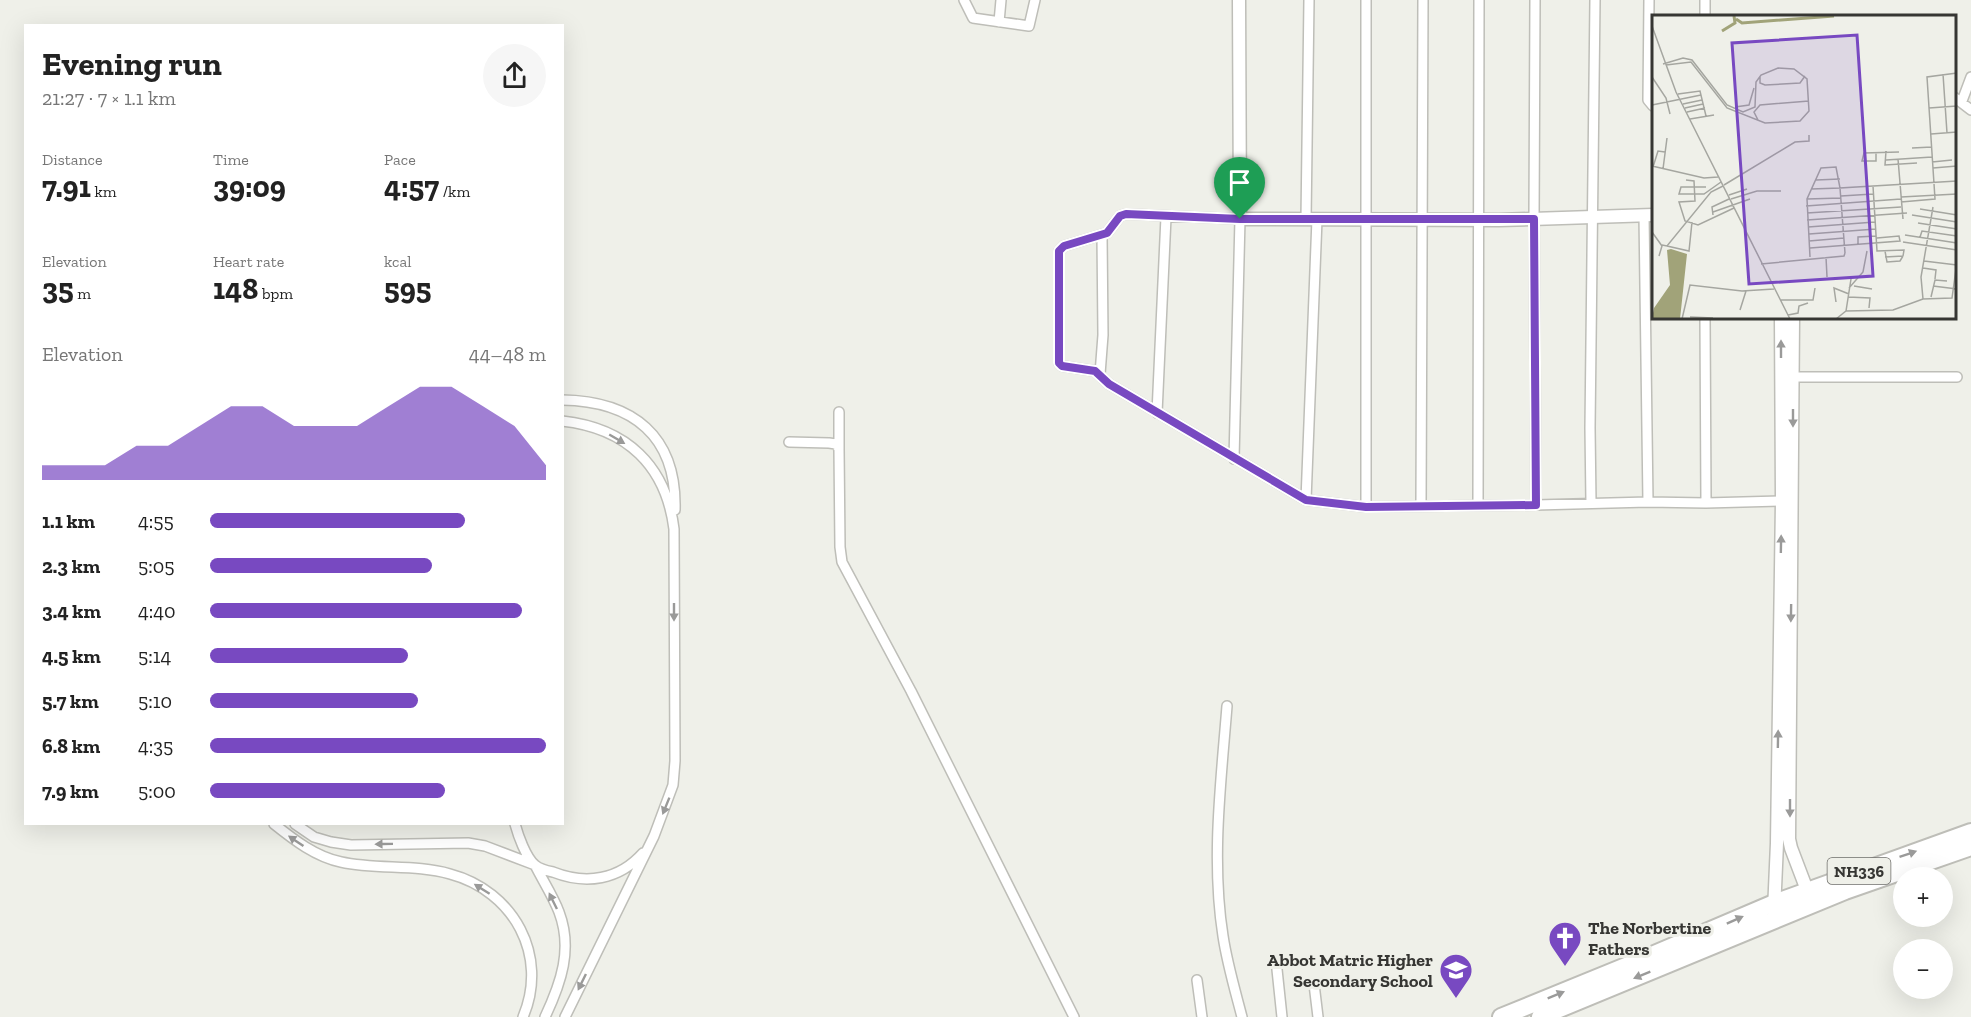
<!DOCTYPE html>
<meta charset="utf-8">
<style>
:root{--surface:#fff;--page:#f6f6f6;--text:#222;--muted:#767676;--accent:#7849c1}
body{margin:0;font-family:"Zilla Slab",serif;background:var(--page);color:var(--text);height:100vh;display:flex;flex-direction:column;font-size:22px;white-space:nowrap}
*{box-sizing:border-box;margin:0}
p{font-size:20px;color:var(--muted)}
.icon{flex:none;width:33px;height:33px;fill:none;stroke:currentColor;stroke-width:2;stroke-linecap:round;stroke-linejoin:round}
.map{position:relative;flex:1;overflow:hidden}
.drawer{position:absolute;left:24px;top:24px;width:540px;height:801px;display:flex;flex-direction:column;background:var(--surface);border-radius:0px;box-shadow:0 6px 24px #0002}
.drawer>*{flex:none}
.fabs{position:absolute;left:1893px;top:867px;display:grid;gap:12px}
.fabs a{display:grid;place-items:center;width:60px;height:60px;border-radius:50%;background:var(--surface);box-shadow:0 6px 24px #0002;font-size:30px}
.pin{position:absolute;display:grid;place-items:center;width:51px;height:51px;color:#fff;margin:-62px -26px;border-radius:50% 50% 50% 0;rotate:-45deg;box-shadow:0 0 6px #0007}
.pin .icon{rotate:45deg}
.round{display:grid;place-items:center;flex:none;width:63px;height:63px;border-radius:32px;background:var(--page)}
.headline{display:flex;align-items:center;justify-content:space-between;height:102px;padding:0 18px}
h1{font-size:33px;font-weight:800;line-height:45px}
.stats{display:grid;grid-template-columns:repeat(3,1fr);gap:9px;height:102px;padding:6px 18px}
.stats div{display:grid;align-content:center}
.stats b{font-size:30px;font-weight:800}
.stats small{font-size:16px;font-weight:400}
.stats p{font-size:16px}
.chart{height:168px;padding:12px 18px}
.chart p{display:flex;justify-content:space-between}
.chart svg{width:100%;height:108px;margin-top:6px;fill:var(--accent);opacity:.7}
ul{padding:0 18px;list-style:none;font-size:20px}
li{display:grid;grid-template-columns:96px 72px 1fr;align-items:center;height:45px}
li i{height:15px;border-radius:8px;background:var(--accent)}
.map>svg:first-child{display:block}
</style>
<div class="map">
<svg width="1971" height="1017" viewBox="0 0 1971 1017">
<rect width="100%" height="100%" fill="#eff0e9"/>
<g fill="none" stroke-linecap="round" stroke-linejoin="round">
<defs>
<path id="minor" d="M964 0 973 18 1029 26 1035 0
M1366 0V507
M1535 0 1534 219 1536 505
M1649 0 1648 100 1653 106
M1705 16V0
M999 22 1001 0
M1954 97 1971 110
M1962 101 1971 77
M1644 215 1648 502
M1306 219 1309 0
M1705 318 1706 503
M1100 374 1103 335 1102 235
M1793 377H1957
M562 400C633 401 677 436 675 510
M839 412V449
M1157 413 1166 217
M562 421C627 428 666 466 674 529L675 761 673 785 654 836 565 1017
M789 442 829 443 836 444 839 449 840 547 842 562 911 691 1074 1017
M1234 459 1240 219 1126 214 1120 216 1107 233 1064 246 1059 251V363L1062 366 1095 371 1109 384 1306 500 1366 507 1536 505 1648 502 1706 503 1782 501
M1306 500 1317 219
M1591 503 1590 428 1595 0
M1421 506 1423 0
M1478 506 1479 0
M1227 706C1221 782 1211 860 1223 936 1227 963 1235 990 1242 1017
M274 824C294 840 316 857 341 862 377 870 415 864 450 874 514 891 549 956 523 1017
M295 824 314 837 331 842 351 845 468 843 485 846 535 865C543 881 553 896 559 912 573 949 561 983 545 1017
M515 824C518 835 526 858 535 865 539 869 548 871 553 872 586 885 619 880 643 853
M1276 960 1282 1017
M1197 980 1202 1017
M1314 984 1318 1017"/>
<path id="tertiary" d="M1239 0 1240 219 1499 220 1653 215
M1793 318 1789 839 1791 848 1810 898
M1774 911 1777 843 1782 501 1781 318"/>
<path id="trunk" d="M1501 1017 1631 964 1774 903 1971 832
M1540 1017 1845 891 1971 847"/>
</defs>
<use href="#minor" stroke="#bebeb8" stroke-width="12"/>
<use href="#tertiary" stroke="#bebeb8" stroke-width="15"/>
<use href="#trunk" stroke="#bebeb8" stroke-width="20"/>
<use href="#minor" stroke="#fff" stroke-width="9"/>
<use href="#tertiary" stroke="#fff" stroke-width="12"/>
<use href="#trunk" stroke="#fff" stroke-width="16"/>
</g>
<defs><path id="oneway-solid" d="M-6-.8H1V-3.2L6.5 0L1 3.2V.8H-6Z" transform="scale(1.5)"/></defs>
<g fill="#9a9a99">
<use href="#oneway-solid" transform="translate(1781 349) rotate(-90)"/>
<use href="#oneway-solid" transform="translate(1793 418) rotate(90)"/>
<use href="#oneway-solid" transform="translate(617 439) rotate(30)"/>
<use href="#oneway-solid" transform="translate(1781 544) rotate(-89)"/>
<use href="#oneway-solid" transform="translate(674 612) rotate(90)"/>
<use href="#oneway-solid" transform="translate(1791 613) rotate(91)"/>
<use href="#oneway-solid" transform="translate(1778 739) rotate(-89)"/>
<use href="#oneway-solid" transform="translate(666 806) rotate(112)"/>
<use href="#oneway-solid" transform="translate(1790 808) rotate(90)"/>
<use href="#oneway-solid" transform="translate(296 841) rotate(-146)"/>
<use href="#oneway-solid" transform="translate(384 844) rotate(179)"/>
<use href="#oneway-solid" transform="translate(1908 854) rotate(-19)"/>
<use href="#oneway-solid" transform="translate(482 889) rotate(-148)"/>
<use href="#oneway-solid" transform="translate(553 901) rotate(-116)"/>
<use href="#oneway-solid" transform="translate(1735 920) rotate(-24)"/>
<use href="#oneway-solid" transform="translate(1642 975) rotate(158)"/>
<use href="#oneway-solid" transform="translate(582 982) rotate(116)"/>
<use href="#oneway-solid" transform="translate(1556 995) rotate(-22)"/>
</g>
<g fill="none" stroke-linecap="round" stroke-linejoin="round">
<defs>
<path id="route" d="M1126 214 1240 219H1534L1536 505 1366 507 1306 500 1109 384 1095 371 1062 366 1059 363V251L1064 246 1107 233 1120 216Z"/>
</defs>
<use href="#route" stroke="#fff" stroke-width="12"/>
<use href="#route" stroke="#7849c1" stroke-width="8"/>
</g>
<defs>
<symbol id="church-pin" viewBox="-11 -11 22 30"><path d="M0 17L-7.5 6A9.5 9.5 0 1 1 7.5 6Z" fill="#7849c1" stroke="#eff0e9"/><path d="M-1.2-6h2.4v3.5h3.3v2.4h-3.3V6h-2.4V-.1h-3.3v-2.4h3.3Z" fill="#fff"/></symbol>
<symbol id="school-pin" viewBox="-11 -11 22 30"><path d="M0 17L-7.5 6A9.5 9.5 0 1 1 7.5 6Z" fill="#7849c1" stroke="#eff0e9"/><path d="M0-5L7-2L0 1L-7-2ZM-4 1L0 2.5L4 1V4Q0 6-4 4Z" fill="#fff"/></symbol>
</defs>
<g fill-rule="evenodd">
<use href="#church-pin" x="1546" y="919" width="38" height="52"/>
<use href="#school-pin" x="1437" y="951" width="38" height="52"/>
</g>
<g text-anchor="middle" dominant-baseline="central" stroke-width="6" stroke-linejoin="round" paint-order="stroke">
<rect fill="#eff0e9" stroke="#6e6e6a" stroke-width="1.5" x="1827.5" y="858" width="63" height="26" rx="4.5"/>
<g font-size="16" font-weight="bold" fill="#363633">
<text x="1859" y="871">NH336</text>
</g>
<g font-size="18" font-weight="bold" fill="#363633" stroke="#eff0e9" text-anchor="start">
<text x="1588" y="928">The Norbertine<tspan x="1588" dy="21">Fathers</tspan></text>
<text x="1433" y="960" text-anchor="end">Abbot Matric Higher<tspan x="1433" dy="21">Secondary School</tspan></text>
</g>
</g>
<g transform="translate(1652 15)">
<rect width="304" height="304" fill="#eff0e9"/>
<path d="M19 234 35 239 28 304 0 303 2 293 18 270 15 235Z" fill="#a1a379"/>
<path fill="none" stroke="#a1a379" stroke-width="3" d="M84 4 90 8 182 1M70 16 83 8 82 1"/>
<path fill="none" stroke="#a5a6a0" stroke-width="1.5" d="M0 11 24 77 138 304M11 49 31 43 40 45 75 90 91 97 103 92 104 67 109 60 126 53 142 54 155 64 157 96 148 106 113 108 75 93 39 47 14 50M291 59 295 118M108 61V68L113 70 148 68 153 61M0 62 14 83 18 99M26 79 48 76 54 101M31 89 50 85M0 90 49 80M83 92 97 90 102 73M33 93 51 89M277 93 305 91M35 97 53 93M38 104 62 100M106 105 102 97 108 90 157 86M279 119 305 117M260 133 280 132M234 136 233 150 265 148M224 137V146H210L212 138 247 137M246 144 251 204M234 145 280 142M280 147 300 145M0 151 52 163 66 162M1 152 6 136 13 137M281 153 305 151M11 154 15 123M34 165 42 166 43 186 27 187 33 206 46 210 82 193M164 165 188 164M72 170 143 127 157 126V120M221 171 225 236 252 235 251 241M54 172H29L27 179H52L69 167M77 180 95 174M189 181 221 179M249 182 305 179M79 184 105 176H129M155 184 189 183M249 187 283 184 275 62 305 58M154 191 249 184M281 192 269 262 271 284 300 283 304 254M268 194 305 200M61 197 98 184M155 198 249 192M61 200 60 192 77 184M260 200 305 207M155 205 255 198M266 208 305 214M156 212 223 207M0 217 10 231 7 241M157 219 224 214M253 220 305 228M268 222 270 216 305 221M157 226 192 223M251 227 305 235M206 229V222L224 221M10 230 15 231 59 177 71 171M15 231 37 236 40 207M158 233 248 226 247 221 225 223M233 236 235 247 248 246 251 241M193 238 188 173 305 166M158 242 155 184 169 153 184 152 188 173 159 174M174 242 175 262M233 242 251 241M272 246 305 250M109 249 192 241 193 238M271 253 284 255 283 264M202 271 220 274M281 271 305 274M197 273 211 257 215 236M196 282 218 283 217 293M279 282 283 265 295 266M128 285H161L163 273M184 287 182 273 197 279M88 295 94 276M194 296 199 264M136 300 146 298 147 291 156 288M38 302 61 303M30 304 38 270 90 276 122 274M184 304 194 296 241 295 271 284"/>
<path fill="#7849c1" fill-opacity="0.15" stroke="#7849c1" stroke-width="3" d="M205 20 221 261 97 269 80 28Z"/>
<rect width="304" height="304" fill="none" stroke="#363633" stroke-width="3"/>
</g>
</svg>
<div class="fabs">
<a>+</a>
<a>−</a>
</div>
<div class="pin" style="left:1240px;top:219px;background:#1e9e55"><svg class="icon" aria-label="arrive" viewBox="0 0 24 24"><path d="M6 21V4h12l-3 4 3 4H6"/></svg></div>
<section class="drawer">
<div class="headline"><div><h1>Evening run</h1><p>21:27 · 7 × 1.1 km</p></div><a class="round"><svg class="icon" aria-label="share" viewBox="0 0 24 24"><path d="M12 15V3M7 8l5-5 5 5M5 13v7h14v-7"/></svg></a></div>
<div class="stats">
<div><p>Distance</p><b>7.91<small> km</small></b></div>
<div><p>Time</p><b>39:09</b></div>
<div><p>Pace</p><b>4:57<small> /km</small></b></div>
</div>
<div class="stats">
<div><p>Elevation</p><b>35<small> m</small></b></div>
<div><p>Heart rate</p><b>148<small> bpm</small></b></div>
<div><p>kcal</p><b>595</b></div>
</div>
<div class="chart"><p><span>Elevation</span>44–48 m</p>
<svg viewBox="0 0 160 44" preserveAspectRatio="none"><path d="M0 44V38L10 38L20 38L30 30L40 30L50 22L60 14L70 14L80 22L90 22L100 22L110 14L120 6L130 6L140 14L150 22L160 38V44z"/></svg>
</div>
<ul>
<li><b>1.1 km</b>4:55<i style="width:76%"></i></li>
<li><b>2.3 km</b>5:05<i style="width:66%"></i></li>
<li><b>3.4 km</b>4:40<i style="width:93%"></i></li>
<li><b>4.5 km</b>5:14<i style="width:59%"></i></li>
<li><b>5.7 km</b>5:10<i style="width:62%"></i></li>
<li><b>6.8 km</b>4:35<i style="width:100%"></i></li>
<li><b>7.9 km</b>5:00<i style="width:70%"></i></li>
</ul>
</section>
</div>
